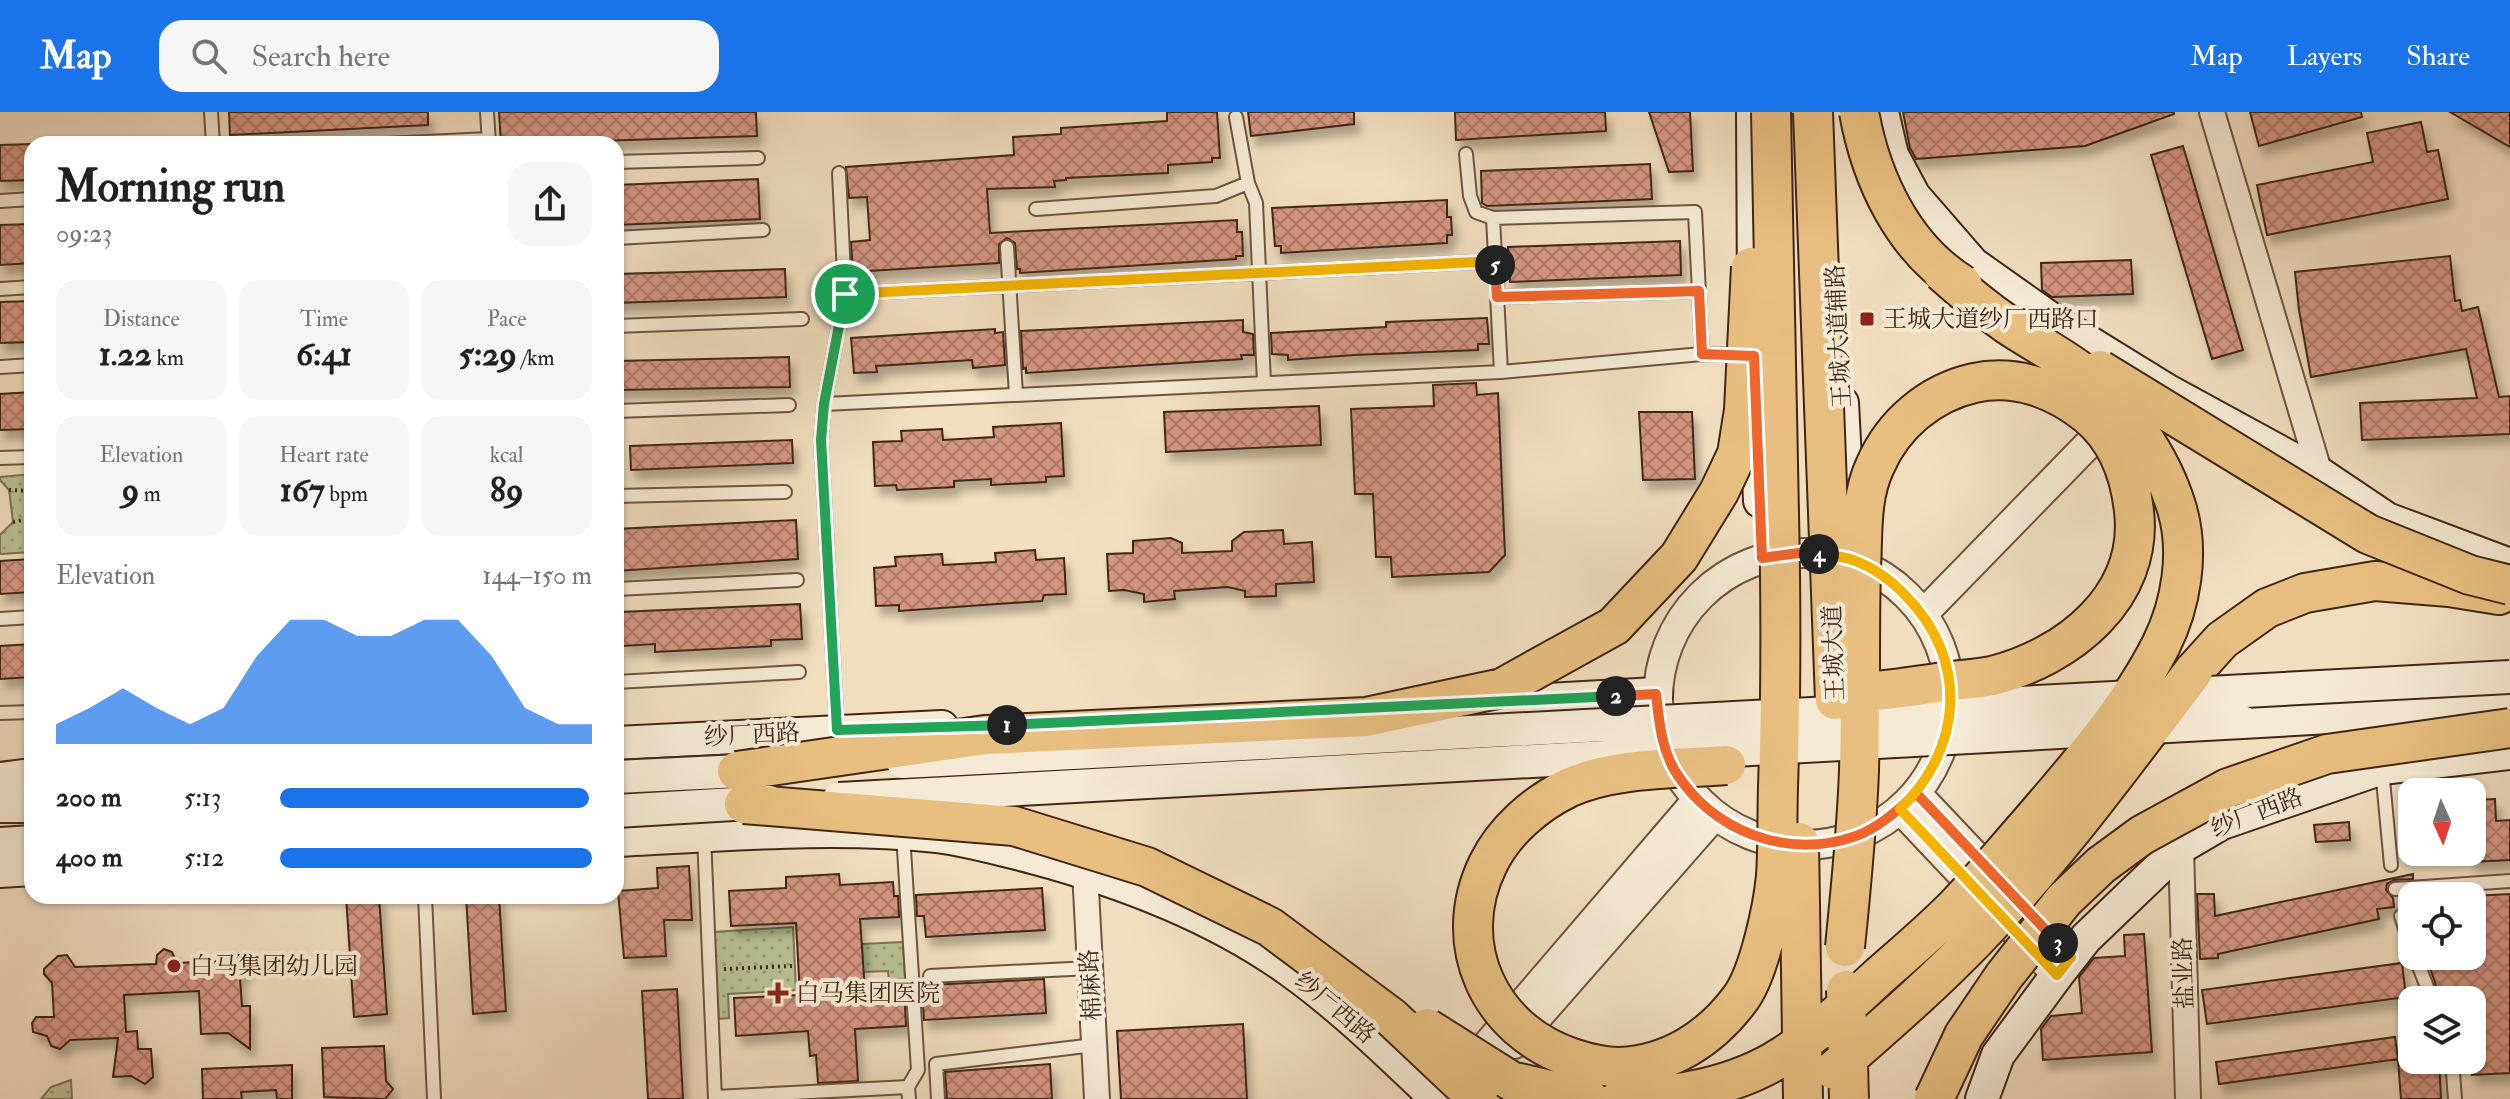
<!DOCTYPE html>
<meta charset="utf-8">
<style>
:root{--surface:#fff;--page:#f6f6f6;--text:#202124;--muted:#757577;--accent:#1a73e8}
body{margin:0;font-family:"IM FELL Double Pica","Noto Serif SC",serif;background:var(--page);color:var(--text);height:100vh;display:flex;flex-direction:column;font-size:30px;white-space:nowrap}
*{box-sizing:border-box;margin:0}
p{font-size:26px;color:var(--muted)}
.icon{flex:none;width:44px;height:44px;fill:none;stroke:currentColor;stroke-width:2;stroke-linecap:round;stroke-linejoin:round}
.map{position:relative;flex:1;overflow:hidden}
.details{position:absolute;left:24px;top:24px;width:600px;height:768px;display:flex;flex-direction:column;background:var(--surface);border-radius:24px;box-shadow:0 2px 6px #0004}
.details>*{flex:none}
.needle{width:52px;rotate:177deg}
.controls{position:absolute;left:2398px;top:666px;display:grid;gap:16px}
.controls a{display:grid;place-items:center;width:88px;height:88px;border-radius:16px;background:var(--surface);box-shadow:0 2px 6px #0004;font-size:40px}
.pin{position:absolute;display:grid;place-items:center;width:68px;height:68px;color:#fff;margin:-34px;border:4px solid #fff;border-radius:50%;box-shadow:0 2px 8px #0007}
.km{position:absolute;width:40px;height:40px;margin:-20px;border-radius:50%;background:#222;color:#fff;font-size:22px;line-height:40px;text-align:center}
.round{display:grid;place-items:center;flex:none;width:84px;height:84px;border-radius:24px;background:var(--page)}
.headline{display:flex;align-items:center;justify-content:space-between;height:136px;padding:0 32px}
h1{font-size:44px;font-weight:700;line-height:60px}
.figures{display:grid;grid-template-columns:repeat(3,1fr);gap:12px;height:136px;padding:8px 32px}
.figures div{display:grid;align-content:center;border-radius:20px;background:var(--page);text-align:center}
.figures b{font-size:34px;font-weight:700}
.figures small{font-size:22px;font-weight:400}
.figures p{font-size:22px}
.chart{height:224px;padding:16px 32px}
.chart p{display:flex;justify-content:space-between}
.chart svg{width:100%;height:144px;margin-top:8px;fill:var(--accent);opacity:.7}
ul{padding:0 32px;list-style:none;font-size:26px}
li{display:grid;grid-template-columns:128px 96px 1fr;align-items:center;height:60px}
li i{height:20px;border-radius:10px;background:var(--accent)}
header{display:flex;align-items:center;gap:48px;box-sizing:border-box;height:112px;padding:0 40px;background:var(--accent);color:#fff}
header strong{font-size:38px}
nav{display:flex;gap:44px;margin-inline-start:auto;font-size:28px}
.search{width:560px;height:72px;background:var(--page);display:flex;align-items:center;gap:20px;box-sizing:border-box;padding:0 28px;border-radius:24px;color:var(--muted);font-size:30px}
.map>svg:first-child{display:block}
</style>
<header>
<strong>Map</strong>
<div class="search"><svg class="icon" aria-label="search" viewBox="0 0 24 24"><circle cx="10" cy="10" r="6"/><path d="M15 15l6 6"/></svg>Search here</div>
<nav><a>Map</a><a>Layers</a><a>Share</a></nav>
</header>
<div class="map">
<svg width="2510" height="987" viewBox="0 0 2510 987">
<defs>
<pattern id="grass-dots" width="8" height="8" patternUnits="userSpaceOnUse" patternTransform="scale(2)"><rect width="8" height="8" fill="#b8c193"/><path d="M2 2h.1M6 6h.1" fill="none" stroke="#979d77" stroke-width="1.8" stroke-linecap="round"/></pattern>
<pattern id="building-cross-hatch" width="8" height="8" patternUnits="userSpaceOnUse" patternTransform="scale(2)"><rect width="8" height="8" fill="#d49581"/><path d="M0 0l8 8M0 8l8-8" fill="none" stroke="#ae7969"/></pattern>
<filter id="shadow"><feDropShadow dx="5" dy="9" stdDeviation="4" flood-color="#0004"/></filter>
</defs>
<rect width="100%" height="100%" fill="#f0debf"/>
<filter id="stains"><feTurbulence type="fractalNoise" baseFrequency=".0025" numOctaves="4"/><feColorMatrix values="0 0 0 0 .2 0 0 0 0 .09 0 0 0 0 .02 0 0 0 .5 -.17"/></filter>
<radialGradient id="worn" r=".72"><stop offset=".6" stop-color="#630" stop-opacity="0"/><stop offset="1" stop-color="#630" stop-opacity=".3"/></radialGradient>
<path fill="url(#grass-dots)" stroke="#7c7454" stroke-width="2" d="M32 362V440L0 442V423L13 410 9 378 0 368V365Z
M793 815 796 878 728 882 729 906 719 907 714 820Z
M903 830 905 867 889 868 888 859 863 860 862 832Z
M71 968 72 987H41L51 975Z"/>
<path fill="url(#building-cross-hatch)" stroke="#412616" stroke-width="2" filter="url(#shadow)" d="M229 0H428V13L230 23Z
M499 0H756L757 24 501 32Z
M1167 0H1217L1220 46H1212V50L1168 53V61L1066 66V68L1054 69 1055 75 987 77 990 121 1237 108V120H1242L1243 144H1236V147L1020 161V157H1017L1015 131 1007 126 999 132V151L853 160 851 130 870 128 867 85 849 86 846 55 1014 43 1013 25 1061 22V16L1167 9Z
M1248 0H1354V12L1251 24Z
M1455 0H1605L1606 19 1456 28Z
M1649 0H1690L1693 59 1669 60Z
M1903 0H2174V2L2085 34 1916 47 1910 36Z
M2250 0H2361L2362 5 2259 34Z
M2450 0H2510V35Z
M2421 10 2427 40 2438 38 2448 87 2267 123 2257 73 2373 50 2367 21Z
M32 32V68L0 69V33Z
M2183 34 2243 238 2212 247 2151 43Z
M1650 52 1652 87 1487 94 1482 91 1481 59Z
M758 67 760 107 616 113V73Z
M1447 88V105H1451L1452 123H1447V131L1281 141V134H1275L1272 96Z
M32 112V151L0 153V113Z
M1680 129 1681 163 1510 170 1508 135Z
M2450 144 2455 189 2460 188 2462 199 2478 195 2499 285 2510 284V322L2362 328 2360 291 2477 286 2466 237 2311 265 2299 198 2295 160Z
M2131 148 2133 182 2052 185 2042 178 2041 151Z
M785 157 786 185 616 191V162Z
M32 189V230L0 231V190Z
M1487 206 1489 232H1478V238L1354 243 1288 248V243L1272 242 1271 221 1386 215V210Z
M1243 208V220L1253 222 1254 243H1241L1242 247 1026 261V256L1023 257 1021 219Z
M995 217V221L1003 220 1005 253 973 256 972 248 876 254 877 260 854 261 851 226Z
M789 245 790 275 616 278V249Z
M1476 271 1477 283 1498 281 1505 443 1489 460 1392 465 1391 445H1376L1373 382H1355L1351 297 1434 294 1433 273Z
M32 280V317L0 318V282Z
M1319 294 1321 333 1166 340 1164 300Z
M1639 300H1692L1695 367 1643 368Z
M1061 311 1064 364 1046 365V370L991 373V367L954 369V375L897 378 896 373 875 374 873 330 902 329 901 319 942 317 943 328 994 325 993 315Z
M792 328 793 351 631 358 630 334Z
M796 408 798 447 616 459V417Z
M1283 418 1284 432 1312 430 1314 470 1276 472V484L1245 485V479L1228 475 1174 479 1175 487 1144 490V482L1124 478 1109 479 1107 442 1133 441V429L1171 426 1182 431V441L1232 439V429L1244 420Z
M1035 438 1036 448 1064 446 1066 482 1044 483 1042 489 899 499V493L876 494 874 456 896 454 895 445 942 442 943 453 996 450 995 441Z
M32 447V480L0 482V449Z
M800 492 802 527 771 528V534L655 540V532L622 534 620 500Z
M32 532V565L0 567V534Z
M2495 687 2496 709 2510 708V748L2472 750V688Z
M2349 710 2350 728 2316 730 2314 713Z
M689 754 692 808H664L666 844 624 846 618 779 658 776 657 756Z
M839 762 840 773 893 770 894 784H898L899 805 860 807 865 879 904 877 906 914 855 917 858 969 818 971 816 943 810 944 808 919 736 924 734 886 800 883 796 811 731 814 729 779 786 776V765Z
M2413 762V767L2394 768 2387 772 2386 778 2393 786 2394 795 2377 797 2379 807 2218 842V846L2200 847 2197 782H2214L2215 804Z
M1042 776 1045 818 926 825 924 804H917L916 783Z
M2510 782V961L2472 963V888H2441L2426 844H2472V784Z
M346 784H379L387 902 354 905Z
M466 784H499L506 899 473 902Z
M2412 785V809L2399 786Z
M2144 822 2152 940 2043 948 2041 917 2051 904 2082 901 2079 865 2094 846 2125 844 2124 823Z
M164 837 172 840 177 851 221 849V843H240L246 847 247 856 240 866 242 894H250V937L228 921 201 922 199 879 124 883 126 920 137 919 138 937H151L153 965 145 972 131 964 113 965 118 926 70 928 60 937 51 934 47 924 33 920 32 911 36 905H54L52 871 44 862V857L58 844 67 843 75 855 156 852 157 843Z
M2402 851 2406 885 2207 912 2202 878Z
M1044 867 1046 901 924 908 922 876 930 875V873Z
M677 877 683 987H648L642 879Z
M1243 912 1247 987H1121L1117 919Z
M2395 925 2398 947 2219 972 2216 950Z
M384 934 386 969 393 977 385 987 324 985 322 936Z
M2398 948H2439L2441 987H2401Z
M1050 952 1052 987H947L945 960Z
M292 953V987H277L276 978 241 980 242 987H203L202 957Z"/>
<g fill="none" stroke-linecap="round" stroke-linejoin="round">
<defs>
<path id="service" d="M211 0 213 32
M487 0 489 32
M1236 5 1248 71 1256 91 1264 271
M384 32 489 27
M1466 42 1470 84 1476 100 1493 106 1501 260
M616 50 758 46
M0 89 32 87
M1036 97 1216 84 1248 71
M1493 106 1695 100 1702 242
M616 126 763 118
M1007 135 1016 283
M0 177 32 175
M845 182 1495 149
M1497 185 1699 179
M616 214 802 207
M0 255 32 253
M824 292 845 182 839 61
M616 299 789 293
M0 346 32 345
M616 384 785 380
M616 477 797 468
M0 507 32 505
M616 570 799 560
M0 601 32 600
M837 618 821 328 824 292 1501 260 1702 242 1743 243
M2382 657 2391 753
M903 722 918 958 908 975 909 987
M704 724 715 987
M2395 777 2510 769
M425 784 434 987
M2401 804 2412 838
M2415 844 2432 888
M930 864 1090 856
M2452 948 2455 987
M715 985 908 975
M938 987 936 952 1094 933"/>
<path id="minor" d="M2212 0 2320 362
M2181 735 2188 987
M1085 759 1097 987"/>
<path id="tertiary" d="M1658 587a146 146 0 1 1 292 0a146 146 0 1 1-292 0Z
M1924 501 2116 304
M1916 681 2002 772
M1900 697 2057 863
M1514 932 1714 704
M1463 961 1697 688"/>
<path id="secondary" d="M1753 0 1754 181
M1882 0 1892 43 1914 84 1973 152 2048 205 2168 279 2320 362 2387 407 2510 453
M1756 287 1760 389
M1842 291 1849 424
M1472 592 1656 582
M2242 610 2510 595
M616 631 942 615
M0 667 32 663
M0 694H32
M616 728C723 723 830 713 937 724 969 728 1001 737 1032 745 1122 769 1215 804 1291 859 1344 897 1390 943 1437 987
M0 732 32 730
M0 759 32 757
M1982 987 1998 943 2057 863 2086 826 2181 735 2222 711 2382 656 2510 641"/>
<path id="trunk" d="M2193 560 2222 528 2267 496 2305 481 2375 469 2449 475 2499 483"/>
</defs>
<use href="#service" stroke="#6d5440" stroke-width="16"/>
<use href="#minor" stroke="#6d5440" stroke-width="28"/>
<use href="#tertiary" stroke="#6d5440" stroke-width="32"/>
<use href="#secondary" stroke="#412616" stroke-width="36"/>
<use href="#trunk" stroke="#412616" stroke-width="42"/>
<path stroke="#412616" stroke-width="4" stroke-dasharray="2 4" stroke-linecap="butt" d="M9 378 32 379
M13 410 32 406
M724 857 792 854"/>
<use href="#service" stroke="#f5ead5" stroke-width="12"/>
<use href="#minor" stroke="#f5ead5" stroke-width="24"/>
<use href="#tertiary" stroke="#f5ead5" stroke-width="28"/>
<use href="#secondary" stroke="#f5ead5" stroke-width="32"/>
<use href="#trunk" stroke="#e8bf80" stroke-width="38"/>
<defs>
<path id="secondary-bridge" d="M903 650 2510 565
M616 665 761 658
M839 687 2242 610
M616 699 769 690"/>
<path id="trunk-bridge" d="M1813 0 1835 588
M1859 0C1871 67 1903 136 1963 173
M2100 258 2368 422 2470 463 2510 473
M1726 653C1676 657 1614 655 1568 676 1535 692 1504 719 1488 752 1449 832 1489 918 1572 946 1587 951 1603 955 1619 955 1670 953 1711 926 1740 887 1759 862 1773 795 1776 764 1778 735 1777 705 1778 675 1781 584 1781 493 1779 402 1776 268 1774 134 1771 0
M737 659 985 623 1366 605 1502 576 1614 514 1679 445 1719 380 1737 342 1744 298 1751 155
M744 692 1014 714 1147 755 1270 815 1391 905 1478 987
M1799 730 1803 987
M1845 835C1851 776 1857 717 1859 658 1861 591 1859 523 1861 456 1863 422 1860 386 1875 354 1893 312 1930 281 1974 271 2016 262 2056 277 2088 303 2117 327 2130 362 2134 399 2144 485 2068 545 1992 564 1976 567 1959 568 1943 570 1917 574 1891 578 1864 580
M1846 878 1849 987
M1427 916 1511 969 1589 987
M1834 958C1883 915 1933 872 1978 825 2057 743 2125 650 2193 560
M1620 987C1676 984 1735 975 1783 944 1818 921 1847 894 1877 866 1904 842 1933 818 1958 792 1982 767 2004 740 2027 714 2075 658 2127 600 2161 533 2181 493 2190 441 2177 397 2162 346 2124 290 2080 259 2057 242 2032 229 2008 213 1985 197 1963 179 1942 160
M1934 987 1964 923 2004 864 2064 788 2101 753 2142 723 2228 676 2327 642 2510 616"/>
</defs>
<use href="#secondary-bridge" stroke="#412616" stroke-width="36" stroke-linecap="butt"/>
<use href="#trunk-bridge" stroke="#412616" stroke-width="42" stroke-linecap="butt"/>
<use href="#secondary-bridge" stroke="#f5ead5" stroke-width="32"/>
<use href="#trunk-bridge" stroke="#e8bf80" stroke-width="38"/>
</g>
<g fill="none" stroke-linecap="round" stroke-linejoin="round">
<defs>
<path id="split-1" d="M845 182 824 292 821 328 837 618 1007 613"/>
<path id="split-2" d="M1007 613 1616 584"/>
<path id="split-3" d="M1616 584 1656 582C1659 608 1661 635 1675 659 1713 720 1788 748 1856 724 1878 716 1900 697 1916 681L2058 831"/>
<path id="split-4" d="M1819 442C1829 444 1840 444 1850 447 1871 454 1891 468 1906 484 1969 548 1963 636 1900 697L2057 863 2071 845 2058 831"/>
<path id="split-5" d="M1495 153 1497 185 1699 179 1702 242 1754 244 1762 446 1806 440 1819 442"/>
<path id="split-6" d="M845 182 1495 149V153"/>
</defs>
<use href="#split-1" stroke="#fff" stroke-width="16"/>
<use href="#split-2" stroke="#fff" stroke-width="16"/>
<use href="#split-3" stroke="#fff" stroke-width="16"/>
<use href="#split-4" stroke="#fff" stroke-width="16"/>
<use href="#split-5" stroke="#fff" stroke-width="16"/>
<use href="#split-6" stroke="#fff" stroke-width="16"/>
<use href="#split-1" stroke="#22a559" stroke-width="10"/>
<use href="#split-2" stroke="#22a559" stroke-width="10"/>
<use href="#split-3" stroke="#f0652b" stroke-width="10"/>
<use href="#split-4" stroke="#f5b400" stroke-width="10"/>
<use href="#split-5" stroke="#f0652b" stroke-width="10"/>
<use href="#split-6" stroke="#f5b400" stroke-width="10"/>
</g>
<g fill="#8f2418" stroke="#f5ead5" stroke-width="3">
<rect x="1859" y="199" width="16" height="16" rx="4"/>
<circle cx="174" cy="854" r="8"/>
<path d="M774 869h8v8h8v8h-8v8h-8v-8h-8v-8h8z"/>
</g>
<g text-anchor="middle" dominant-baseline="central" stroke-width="8" stroke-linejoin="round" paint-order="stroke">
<g font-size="24" fill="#412616" stroke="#f5ead5" text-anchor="start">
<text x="1883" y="207">王城大道纱厂西路口</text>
<text x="190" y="854">白马集团幼儿园</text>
<text x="796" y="881">白马集团医院</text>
</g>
<g font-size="24" fill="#412616" stroke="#f5ead5">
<text transform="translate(1839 224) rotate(-93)">王城大道辅路</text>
<text transform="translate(1834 541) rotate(-92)">王城大道</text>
<text transform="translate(752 623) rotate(-3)">纱厂西路</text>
<text transform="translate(2257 701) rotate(-21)">纱厂西路</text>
<text transform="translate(2184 861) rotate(-92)">盐业路</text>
<text transform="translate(1091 873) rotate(-93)">棉麻路</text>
<text transform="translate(1335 896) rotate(40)">纱厂西路</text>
</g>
</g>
<rect width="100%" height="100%" filter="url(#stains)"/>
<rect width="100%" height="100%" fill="url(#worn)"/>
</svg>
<div class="controls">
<a><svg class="needle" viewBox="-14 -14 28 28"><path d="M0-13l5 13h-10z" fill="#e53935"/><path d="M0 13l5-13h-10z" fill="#757577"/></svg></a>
<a><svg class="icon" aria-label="locate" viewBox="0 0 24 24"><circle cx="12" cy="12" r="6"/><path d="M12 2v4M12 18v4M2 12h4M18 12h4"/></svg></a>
<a><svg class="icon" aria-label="layers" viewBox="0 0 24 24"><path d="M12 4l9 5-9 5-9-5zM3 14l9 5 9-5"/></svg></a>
</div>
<div class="pin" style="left:845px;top:182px;background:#1e9e55"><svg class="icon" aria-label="arrive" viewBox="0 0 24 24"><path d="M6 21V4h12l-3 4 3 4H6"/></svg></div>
<b class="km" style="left:1007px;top:613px">1</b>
<b class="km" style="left:1616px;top:584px">2</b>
<b class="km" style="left:2058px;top:831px">3</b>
<b class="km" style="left:1819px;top:442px">4</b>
<b class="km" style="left:1495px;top:153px">5</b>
<section class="details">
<div class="headline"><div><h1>Morning run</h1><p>09:23</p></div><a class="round"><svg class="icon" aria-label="share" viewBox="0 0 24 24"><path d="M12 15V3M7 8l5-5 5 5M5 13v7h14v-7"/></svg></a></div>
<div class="figures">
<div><p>Distance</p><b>1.22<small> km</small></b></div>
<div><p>Time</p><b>6:41</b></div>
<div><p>Pace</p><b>5:29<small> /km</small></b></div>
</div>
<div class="figures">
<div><p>Elevation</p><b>9<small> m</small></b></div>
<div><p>Heart rate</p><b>167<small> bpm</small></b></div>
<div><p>kcal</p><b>89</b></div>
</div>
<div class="chart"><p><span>Elevation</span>144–150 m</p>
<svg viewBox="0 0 160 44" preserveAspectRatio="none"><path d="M0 44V38L10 33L20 27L30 33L40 38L50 33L60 17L70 6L80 6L90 11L100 11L110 6L120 6L130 17L140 33L150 38L160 38V44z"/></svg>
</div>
<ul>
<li><b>200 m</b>5:13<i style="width:99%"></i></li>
<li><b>400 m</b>5:12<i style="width:100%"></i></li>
</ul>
</section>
</div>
